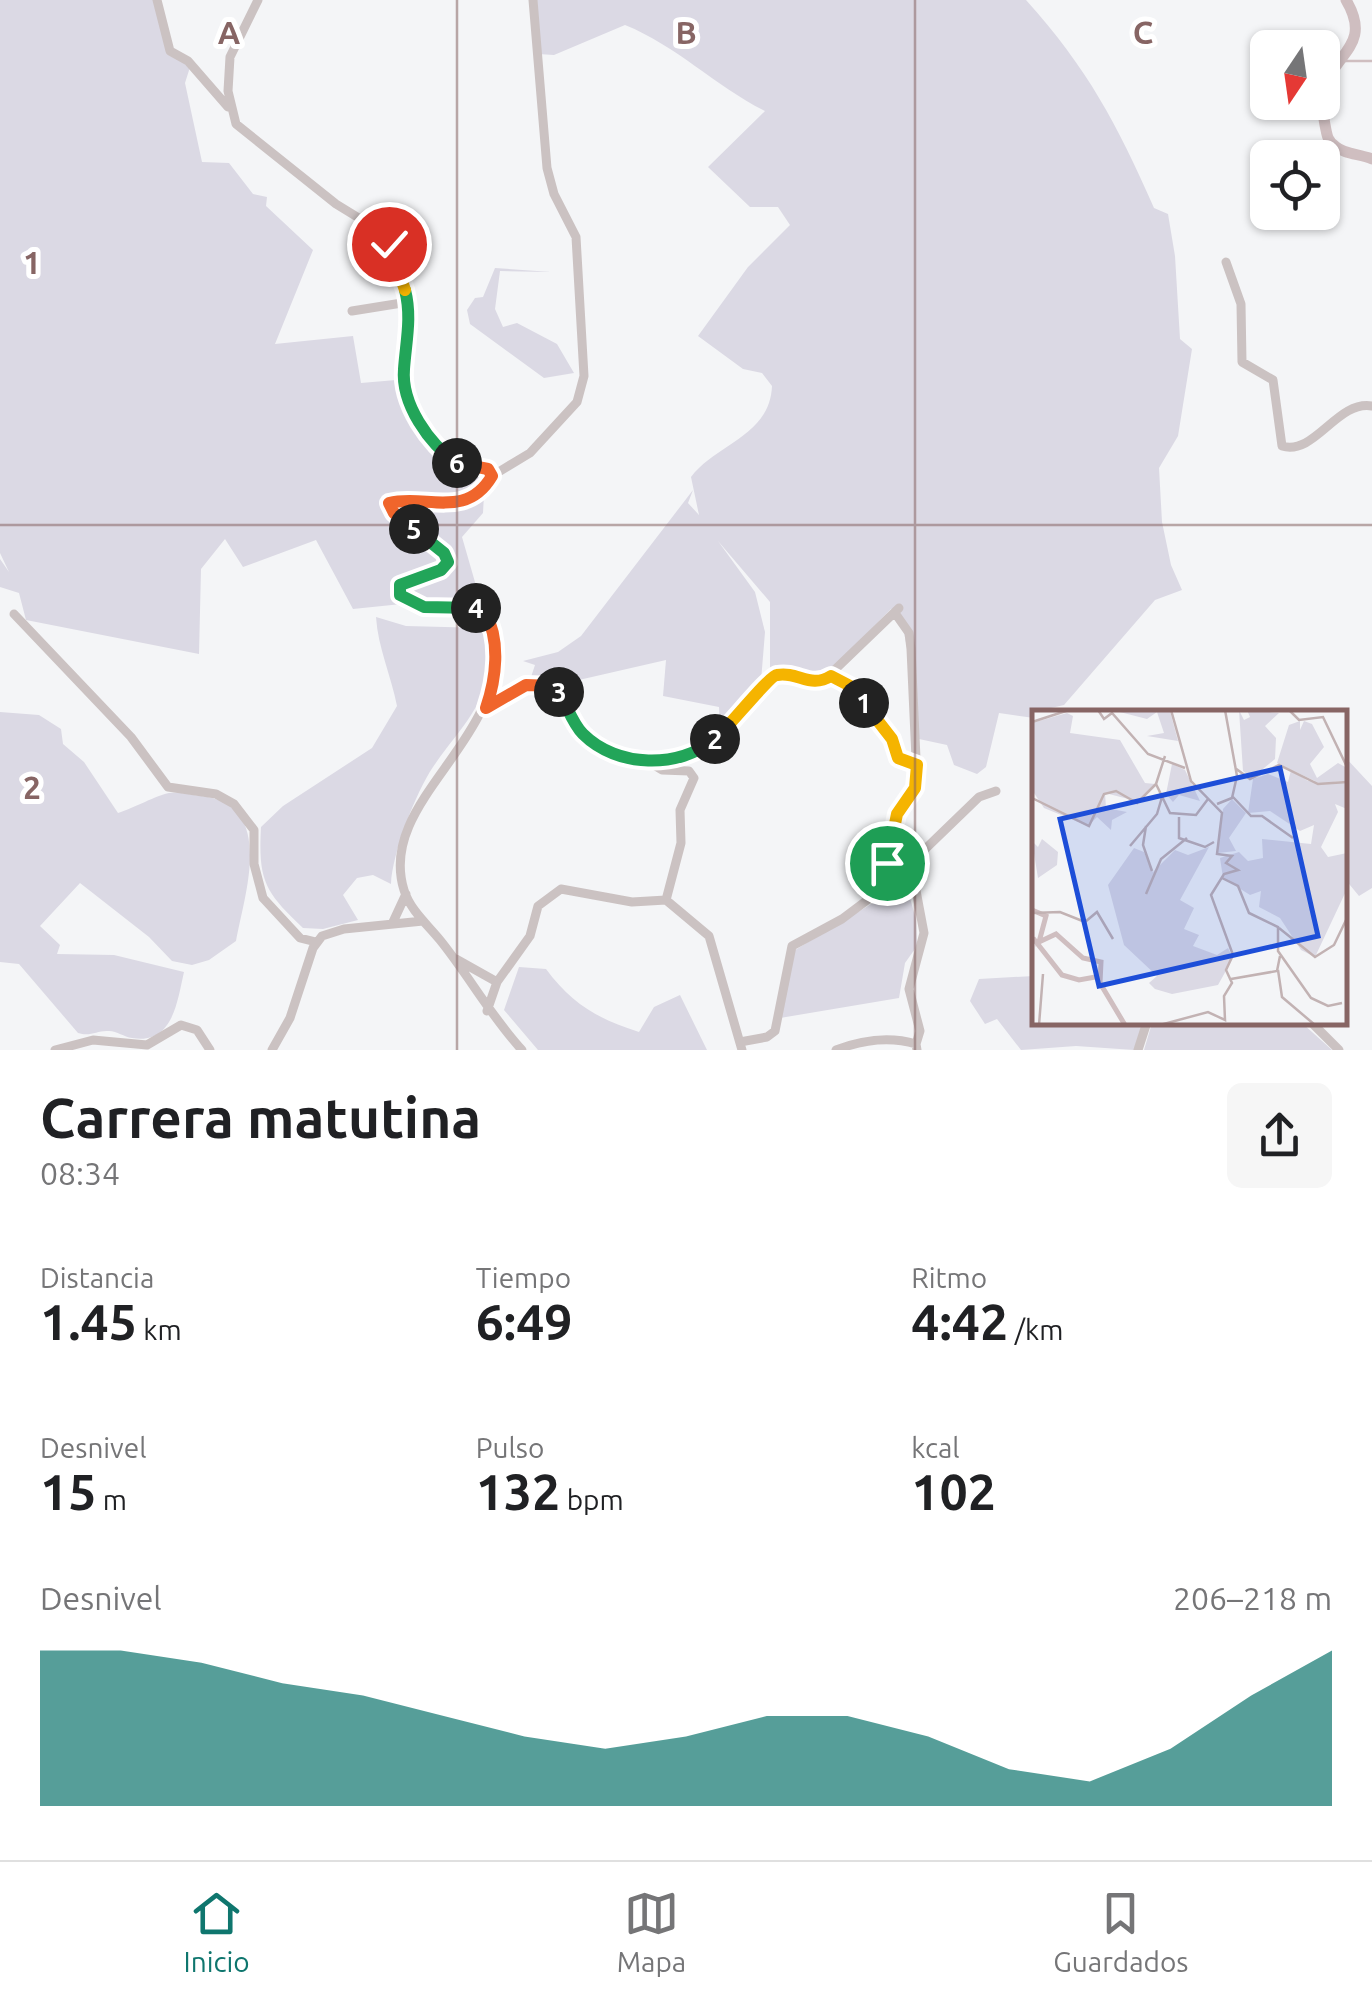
<!DOCTYPE html>
<html lang="es">
<meta charset="utf-8">
<style>
:root{--surface:#fff;--page:#f6f6f6;--text:#202124;--muted:#757577;--line:#e0e0e0;--accent:#0f766e}
body{margin:0;font-family:Ubuntu,sans-serif;background:var(--page);color:var(--text);height:100vh;display:flex;flex-direction:column;font-size:38px;white-space:nowrap}
*{box-sizing:border-box;margin:0}
p{font-size:32px;color:var(--muted)}
.icon{flex:none;width:55px;height:55px;fill:none;stroke:currentColor;stroke-width:2;stroke-linecap:round;stroke-linejoin:round}
.map{position:relative;height:1050px;overflow:hidden}
.side{display:flex;flex-direction:column;background:var(--surface);flex:1}
.side>*{flex:none}
.needle{width:65px;rotate:193deg}
.buttons{position:absolute;left:1250px;top:30px;display:grid;gap:20px}
.buttons a{display:grid;place-items:center;width:90px;height:90px;border-radius:15px;background:var(--surface);box-shadow:0 2px 8px #0004;font-size:50px}
.pin{position:absolute;display:grid;place-items:center;width:85px;height:85px;color:#fff;margin:-42px;border:5px solid #fff;border-radius:50%;box-shadow:0 2px 10px #0007}
.km{position:absolute;width:50px;height:50px;margin:-25px;border-radius:50%;background:#222;color:#fff;font-size:28px;line-height:50px;text-align:center}
.round{display:grid;place-items:center;flex:none;width:105px;height:105px;border-radius:15px;background:var(--page)}
.summary{display:flex;align-items:center;justify-content:space-between;height:170px;padding:0 40px}
h1{font-size:55px;font-weight:700;line-height:75px}
.figures{display:grid;grid-template-columns:repeat(3,1fr);gap:15px;height:170px;padding:10px 40px}
.figures div{display:grid;align-content:center}
.figures b{font-size:50px;font-weight:700}
.figures small{font-size:28px;font-weight:400}
.figures p{font-size:28px}
.chart{height:280px;padding:20px 40px}
.chart p{display:flex;justify-content:space-between}
.chart svg{width:100%;height:180px;margin-top:10px;fill:var(--accent);opacity:.7}
.dock{display:flex;justify-content:space-around;align-items:center;height:140px;border-top:2px solid var(--line);background:var(--surface);font-size:28px;color:var(--muted)}
.dock a{display:grid;justify-items:center;gap:5px}
.dock .current{color:var(--accent)}
.map>svg:first-child{display:block}
</style>
<div class="map">
<svg width="1372" height="1050" viewBox="0 0 1372 1050">
<rect width="100%" height="100%" fill="#f4f5f7"/>
<path fill="#dbd9e4" d="M0 0H157L168 46 191 64 185 83 202 162 229 163 253 194 267 197 266 206 313 250 275 344 353 336 361 383 396 380 443 465 485 476 483 513 462 537 479 596 353 609 316 540 243 567 225 539 201 569 199 654 26 620 19 593 0 587V559L9 572 0 553Z
M537 0H1026C1088 69 1117 124 1154 208L1168 214 1175 256 1180 339 1192 349 1178 436 1159 468 1162 522 1171 565 1182 590 1155 600 1064 705 1034 712V718L999 713 986 767 977 774 954 765 947 745 919 739 912 672 899 608 891 609 823 678 770 672V602L718 541 755 592 765 632 761 681 735 705 720 730 719 707 663 696 666 660 557 685 530 680 535 665 523 661 558 652 581 636 693 490 688 503 699 515 691 477C716 444 770 436 772 386L762 373 743 369 698 336 748 267 790 225 778 207H750L708 167 765 111C715 86 677 46 625 25L554 55 538 54Z
M495 268 551 272 500 271 495 309 503 327 517 323 557 344 574 373 544 378 470 324 467 310 475 298 483 297Z
M376 617 406 626 483 628C499 698 468 716 433 767 416 792 392 854 391 884L373 875 357 878 343 895 358 920 323 929 303 928C265 892 258 881 261 827L283 806 372 748 397 706C391 675 378 648 376 617Z
M0 712 39 715 61 729 63 744 84 762 118 813C134 808 157 795 169 793 178 791 192 795 201 796 276 804 245 892 236 941L209 960 192 965 172 961 149 937 80 883 40 926 60 945 57 954 114 955 184 972C177 1002 173 1045 132 1038 124 1037 117 1031 109 1031 97 1030 91 1037 78 1033L19 964 0 962Z
M1345 757 1372 786V888L1359 896 1345 879Z
M906 883 916 920 917 946 905 963 899 998 780 1018 795 950Z
M519 967 546 969C572 1004 598 1019 639 1032L654 1007 680 995 707 1050H538L504 1010Z
M1034 976V1022L1143 1023 1134 1050 1076 1046 1021 1050 997 1019 985 1024 970 1001 979 979Z
M1152 1023H1302L1332 1050H1144Z"/>
<g fill="none" stroke-linecap="round" stroke-linejoin="round">
<path stroke="#cfbec0" stroke-width="2.5" d="M1345 61H1372"/>
<path stroke="#cfbec0" stroke-width="11" d="M1346 0C1372 44 1337 52 1325 86 1320 98 1323 113 1325 125 1327 134 1327 141 1335 146 1344 154 1360 154 1372 159"/>
<path stroke="#cbc2c2" stroke-width="9" d="M157 0 170 51 188 61 228 107
M258 0 230 57 228 91 236 124 336 204 380 231 401 275 410 312 403 373 411 407 453 461 488 469 492 476
M1226 262 1241 304 1242 362 1273 380 1282 446C1315 456 1337 400 1372 406
M352 311 408 302
M14 614 131 737 168 787 216 794 234 804 254 830V864L263 898 300 938 316 942
M831 676 856 689 902 762 917 765
M488 707 526 685 553 686C567 699 570 719 582 733 590 742 604 746 616 752 690 786 727 725 769 678L787 675 821 683 899 608
M647 761 662 770 689 771 694 778 680 810 681 843 666 900
M911 864 924 933 909 989 920 1031 916 1044
M870 893 890 857 897 815 917 780 911 649 909 633 895 613
M393 922 406 894
M456 959 497 982 530 936 538 906 561 889 632 902 666 900 709 936 742 1050
M487 1011 497 982
M1311 1022 1339 1050
M740 1042 767 1037 775 1031 792 946 842 919 890 883 979 797 996 791
M55 1050 93 1040 147 1045 181 1025 197 1030 210 1050
M272 1050 290 1018 313 948 322 936 344 929 423 921
M522 1050C490 1015 469 976 440 940 428 925 410 910 404 890 377 803 502 743 494 649 493 635 492 624 485 612 458 598 427 614 400 595V585L441 570 448 562 443 553 394 513 389 503 441 505 475 495 492 476 530 453 577 402 584 376 576 237 554 194 547 168 533 0
M836 1050C862 1040 889 1036 916 1044L917 1050
M1138 1050 1147 1022"/>
</g>
<g fill="none" stroke-linecap="round" stroke-linejoin="round">
<defs>
<path id="split-1" d="M864 703 892 739 898 758 917 765 915 788 897 814 887 863"/>
<path id="split-2" d="M715 739C728 728 769 676 777 675 798 671 810 689 831 676L856 689 864 703"/>
<path id="split-3" d="M559 692C567 705 572 723 583 734 617 768 679 769 715 739"/>
<path id="split-4" d="M476 608 485 612C501 641 496 679 486 708L526 685 553 686 559 692"/>
<path id="split-5" d="M414 529 444 553 448 562 441 570 400 585V595L424 607 476 608"/>
<path id="split-6" d="M414 529 394 513 389 503C426 494 466 520 492 476L488 469 457 463"/>
<path id="split-7" d="M405 290C412 317 406 341 404 369 401 404 429 444 457 463"/>
<path id="split-8" d="M389 244 405 290"/>
</defs>
<use href="#split-1" stroke="#fff" stroke-width="20"/>
<use href="#split-2" stroke="#fff" stroke-width="20"/>
<use href="#split-3" stroke="#fff" stroke-width="20"/>
<use href="#split-4" stroke="#fff" stroke-width="20"/>
<use href="#split-5" stroke="#fff" stroke-width="20"/>
<use href="#split-6" stroke="#fff" stroke-width="20"/>
<use href="#split-7" stroke="#fff" stroke-width="20"/>
<use href="#split-8" stroke="#fff" stroke-width="20"/>
<use href="#split-1" stroke="#f5b400" stroke-width="12"/>
<use href="#split-2" stroke="#f5b400" stroke-width="12"/>
<use href="#split-3" stroke="#22a559" stroke-width="12"/>
<use href="#split-4" stroke="#f0652b" stroke-width="12"/>
<use href="#split-5" stroke="#22a559" stroke-width="12"/>
<use href="#split-6" stroke="#f0652b" stroke-width="12"/>
<use href="#split-7" stroke="#22a559" stroke-width="12"/>
<use href="#split-8" stroke="#f5b400" stroke-width="12"/>
</g>
<path fill="none" stroke="#876564" stroke-width="2.5" stroke-opacity="0.55" d="M457 0V1050M915 0V1050M0 525H1372"/>
<g transform="translate(1032 710)">
<rect width="315" height="315" fill="#f4f5f7"/>
<path d="M80 0 138 1 146 31 115 26 132 23 125 2 115 9ZM207 0 212 10 218 7 215 0 247 3 233 16 244 28 243 49 220 68 211 61ZM35 3 41 6 38 23 88 30 113 73 123 74 108 92 73 83 74 98 95 102 80 110 79 120 65 107 56 116 12 98 0 80V13ZM268 11V20L272 11 280 14 292 37 278 54 285 68 306 53 315 58 314 71 287 73 245 53 257 15ZM140 54 153 60 168 91 147 85 141 92 134 84ZM259 60 276 71 315 73V99L303 94 306 102 289 137 296 147 315 143V179L283 247 269 240 248 208 227 197 229 181 218 185 191 168 188 148 207 142 216 151 231 148 230 129 279 134 282 115 268 121 238 101 216 103 221 69 236 64 256 72ZM200 89 214 103 197 128 204 141 186 143 191 99ZM10 129 26 142 25 155 6 168 0 131 6 137ZM177 137 148 190 162 198 152 219 167 225 161 236 185 245 196 238 201 248 186 275 140 284 123 279 117 273 125 266 92 235 76 175 102 138 112 142 121 162 143 140 156 145Z" fill="#dbd9e4"/>
<path fill="none" stroke="#cfbec0" stroke-width="5" d="M0 200 14 206 7 232 24 224 51 248 69 252 68 273 93 315M1 228 30 265 47 270 69 266"/>
<path fill="none" stroke="#c2b2b3" stroke-width="2.5" d="M66 0 72 9 80 3 116 44 153 58M257 0 267 10 291 7 315 57M0 12 37 0M133 46 124 74 138 103 164 105 176 89M203 58 218 69 247 55 286 74 315 72M201 87 219 106H230L261 128M0 88 57 116 72 84 84 81 105 93 124 74M185 94 200 88 205 66 193 0M147 107V128L173 137 182 132M114 116 111 135 120 161M98 136 125 104 130 87M190 168 206 176 217 203 246 217V241L279 288 296 296 310 293M114 184 129 149 155 128M0 203 28 202 53 212 65 202 81 229M247 218 283 247 302 235 315 208M246 260 250 287 283 315M199 269 245 261 248 246M7 315 11 264M128 315 176 302 193 310 192 286 200 273 194 260 201 245 179 185 192 164 206 160 194 153 200 146 185 144 190 103 159 71 139 0"/>
<path fill="#1d4ed8" fill-opacity="0.15" stroke="#1d4ed8" stroke-width="5" d="M248 58 286 226 67 276 28 109Z"/>
<rect width="315" height="315" fill="none" stroke="#876564" stroke-width="5"/>
</g>
<g font-size="32" text-anchor="middle" font-weight="bold" fill="#876564" stroke="#fff" stroke-width="10" stroke-linejoin="round" paint-order="stroke">
<text x="229" y="44">A</text>
<text x="686" y="44">B</text>
<text x="1143" y="44">C</text>
<text x="32" y="274">1</text>
<text x="32" y="799">2</text>
</g>
</svg>
<div class="buttons">
<a><svg class="needle" viewBox="-14 -14 28 28"><path d="M0-13l5 13h-10z" fill="#e53935"/><path d="M0 13l5-13h-10z" fill="#757577"/></svg></a>
<a><svg class="icon" aria-label="locate" viewBox="0 0 24 24"><circle cx="12" cy="12" r="6"/><path d="M12 2v4M12 18v4M2 12h4M18 12h4"/></svg></a>
</div>
<div class="pin" style="left:887px;top:863px;background:#1e9e55"><svg class="icon" aria-label="arrive" viewBox="0 0 24 24"><path d="M6 21V4h12l-3 4 3 4H6"/></svg></div>
<div class="pin" style="left:389px;top:244px;background:#d93025"><svg class="icon" aria-label="check" viewBox="0 0 24 24"><path d="M5 12l5 5 9-10"/></svg></div>
<b class="km" style="left:864px;top:703px">1</b>
<b class="km" style="left:715px;top:739px">2</b>
<b class="km" style="left:559px;top:692px">3</b>
<b class="km" style="left:476px;top:608px">4</b>
<b class="km" style="left:414px;top:529px">5</b>
<b class="km" style="left:457px;top:463px">6</b>
</div>
<section class="side">
<div class="summary"><div><h1>Carrera matutina</h1><p>08:34</p></div><a class="round"><svg class="icon" aria-label="share" viewBox="0 0 24 24"><path d="M12 15V3M7 8l5-5 5 5M5 13v7h14v-7"/></svg></a></div>
<div class="figures">
<div><p>Distancia</p><b>1.45<small> km</small></b></div>
<div><p>Tiempo</p><b>6:49</b></div>
<div><p>Ritmo</p><b>4:42<small> /km</small></b></div>
</div>
<div class="figures">
<div><p>Desnivel</p><b>15<small> m</small></b></div>
<div><p>Pulso</p><b>132<small> bpm</small></b></div>
<div><p>kcal</p><b>102</b></div>
</div>
<div class="chart"><p><span>Desnivel</span>206–218 m</p>
<svg viewBox="0 0 160 44" preserveAspectRatio="none"><path d="M0 44V6L10 6L20 9L30 14L40 17L50 22L60 27L70 30L80 27L90 22L100 22L110 27L120 35L130 38L140 30L150 17L160 6V44z"/></svg>
</div>
</section>
<nav class="dock">
<a class="current"><svg class="icon" aria-label="home" viewBox="0 0 24 24"><path d="M3 11l9-7 9 7M6 9v11h12V9"/></svg>Inicio</a>
<a><svg class="icon" aria-label="map" viewBox="0 0 24 24"><path d="M3 6l6-2 6 2 6-2v14l-6 2-6-2-6 2zM9 4v14M15 6v14"/></svg>Mapa</a>
<a><svg class="icon" aria-label="saved" viewBox="0 0 24 24"><path d="M7 4h10v16l-5-4-5 4z"/></svg>Guardados</a>
</nav>
